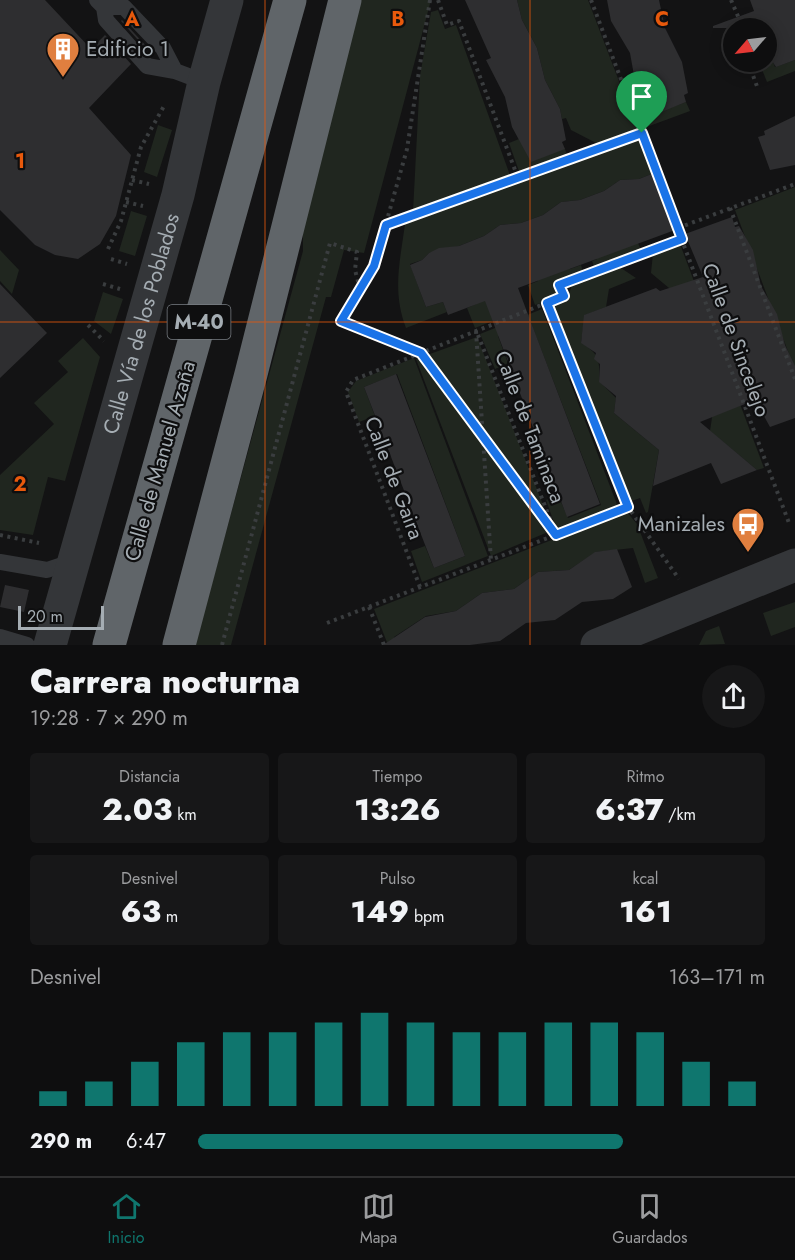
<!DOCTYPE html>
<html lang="es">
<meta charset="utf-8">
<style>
:root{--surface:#0e0e0f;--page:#171718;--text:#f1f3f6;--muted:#9b9c9e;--line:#2e2e2f;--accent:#0f766e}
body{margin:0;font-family:Jost,sans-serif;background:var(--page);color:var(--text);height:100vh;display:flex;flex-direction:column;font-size:22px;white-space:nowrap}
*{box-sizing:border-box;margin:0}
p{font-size:20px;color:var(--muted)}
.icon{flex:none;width:33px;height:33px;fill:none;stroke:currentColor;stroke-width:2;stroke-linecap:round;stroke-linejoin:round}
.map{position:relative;height:645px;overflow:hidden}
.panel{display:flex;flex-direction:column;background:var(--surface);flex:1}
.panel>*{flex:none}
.needle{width:39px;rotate:242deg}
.tools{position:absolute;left:723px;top:18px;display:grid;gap:12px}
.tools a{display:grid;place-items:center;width:54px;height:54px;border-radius:50%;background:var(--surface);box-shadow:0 3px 15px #0003,0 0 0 2px var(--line);font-size:30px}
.scale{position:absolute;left:18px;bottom:15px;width:86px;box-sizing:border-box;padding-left:6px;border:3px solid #a5adb3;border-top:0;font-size:16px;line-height:21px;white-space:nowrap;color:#a5adb3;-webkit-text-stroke:4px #0e0e0f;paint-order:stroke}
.pin{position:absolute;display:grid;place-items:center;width:51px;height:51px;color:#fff;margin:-62px -26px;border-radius:50% 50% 50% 0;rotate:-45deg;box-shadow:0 0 6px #0007}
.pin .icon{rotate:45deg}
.round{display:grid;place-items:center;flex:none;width:63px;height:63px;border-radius:32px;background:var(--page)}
.headline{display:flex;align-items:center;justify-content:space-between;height:102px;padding:0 30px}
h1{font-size:33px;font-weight:800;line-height:45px}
.stats{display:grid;grid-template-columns:repeat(3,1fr);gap:9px;height:102px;padding:6px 30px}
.stats div{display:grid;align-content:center;border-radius:6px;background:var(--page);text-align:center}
.stats b{font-size:30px;font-weight:800}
.stats small{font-size:16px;font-weight:400}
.stats p{font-size:16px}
.chart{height:168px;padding:12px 30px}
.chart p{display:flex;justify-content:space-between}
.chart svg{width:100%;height:108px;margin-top:6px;stroke:var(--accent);stroke-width:6}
ul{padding:0 30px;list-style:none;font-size:20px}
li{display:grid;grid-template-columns:96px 72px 1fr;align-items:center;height:45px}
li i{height:15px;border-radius:8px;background:var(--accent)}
.tabs{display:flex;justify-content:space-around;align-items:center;height:84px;border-top:2px solid var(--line);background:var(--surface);font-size:16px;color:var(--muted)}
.tabs a{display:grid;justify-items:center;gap:3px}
.tabs .current{color:var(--accent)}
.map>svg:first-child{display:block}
</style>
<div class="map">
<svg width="795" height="645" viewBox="0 0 795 645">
<rect width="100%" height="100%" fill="#131314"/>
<path fill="#20261f" d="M361 0H431L364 253 344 250 331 297H326L231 645H195L303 251V217Z
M517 0H588L638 131 600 145 571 130 566 118 562 119 560 109 545 80 537 48 522 20Z
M438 10 445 29 456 25 511 178 413 212 420 76 431 12Z
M767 52H769L775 67 795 60V71L767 82 759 62H766Z
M645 100H648L654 114 686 102 690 111 644 128 642 121 645 116Z
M158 125 172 130 157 177 144 172Z
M641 136 654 173 639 179 620 180 604 191 580 200 561 202 543 215 521 223 500 225 484 236 459 246 429 253 422 260 410 264 426 307 443 302 447 312 406 328C392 291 400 262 405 224L409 220Z
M519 139 565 149 568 158 520 174 509 143Z
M795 187V370L735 210Z
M131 211 147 216 135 256 119 251Z
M638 243 641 250 595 269 592 261 597 259 592 245Z
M680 244 764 468 757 470 710 431 714 404 669 288 651 273 653 254Z
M0 250 19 270 12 294 0 281Z
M565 255 570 269 581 265 583 272 555 283 558 296 535 305 528 285 538 281 533 267Z
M618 266 636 278 609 289 606 307 585 315 581 342C599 355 600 358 599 381L616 398 614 413 659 450 648 512 646 513 640 498 629 502 553 306 555 303 568 296 573 283Z
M503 279 500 318 475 328 467 308 476 304 471 291Z
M103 292 123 299 111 334 94 321Z
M542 309 618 507 557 531 546 500 558 495 568 518 601 505 531 323 498 336 508 363 495 369 480 334Z
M477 337 553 530 491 556 416 359Z
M83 338 100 357 65 481 48 477 33 535 0 530V475L54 424 34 403 68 372 58 361Z
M414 358 488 556 422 582 411 551 425 546 434 568 465 556 397 374 364 387 375 416 359 422 348 392 356 381Z
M626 511 637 524 658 578 645 583 633 548 596 552 569 570 538 572 514 589 482 593 456 611 426 616 394 637 397 645H388L374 609Z
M795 602V627L771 636 763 613Z
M719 626 725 644 699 645 706 631Z"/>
<path fill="#2e2e30" d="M0 0H45L91 49 105 35 131 64 89 108 131 155 116 216 100 244 78 259 55 255 35 245 0 210Z
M465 0H517L522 20 537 48 545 80 560 109 566 140 562 142 565 149 531 162 512 127 505 97 486 60 491 58Z
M607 0H659L665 28 682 62 688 93 684 95 686 102 654 115 648 100H645L635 81 630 53 611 21Z
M750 0H795V60L776 67 766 52V28H713V26L754 11Z
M122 20 148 48 146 49 121 21Z
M795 116V165L770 170 758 137 765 135 764 131Z
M654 173 675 230 518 288 600 504 567 517 485 301 448 315 443 302 426 307 410 265 422 260 429 253 439 248 459 246 484 236 500 225 521 223 543 215 561 202 580 200 604 191 620 180 639 179Z
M732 217 735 227 739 226 753 250 761 286 777 314 785 345 795 366V418L770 427 755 400 700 422 757 470 721 484 711 463 653 486 659 450 614 413 616 396 599 382 600 364 594 359 596 353 581 343 584 315 656 288 660 291 703 277 685 234Z
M0 284 47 333 0 378Z
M396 374 465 556 434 568 364 387Z
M617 549 632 587 613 599 582 602 555 620 526 623 500 641 470 645H383L425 617 456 611 482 593 514 589 538 572 569 570 595 552Z
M5 585 29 590 24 612 0 607Z"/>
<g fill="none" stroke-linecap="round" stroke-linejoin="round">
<path stroke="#3a3d3f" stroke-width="4" stroke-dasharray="3 4.5" stroke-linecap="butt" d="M430 0 407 149 374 266 341 320 421 353 564 296 559 285 682 239
M438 0 447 25 459 21 518 178
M591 0 789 523
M731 0 743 28
M748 62 758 89
M132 180 149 184
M126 202 143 206
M730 208 795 379
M386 225 642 133
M678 228 795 184
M108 249 121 221 141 147 164 106
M111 259 127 264
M103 284 120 289
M547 303 628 507 679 579
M88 325 104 341
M476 331 491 560
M478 335 554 529
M0 535 39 543
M420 587 346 392 353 380 421 353 556 535
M369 607 384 645
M327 623 628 507
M222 645 330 243 357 252 355 270 360 289"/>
<path stroke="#343639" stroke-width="16" d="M97 0 104 7 106 20 147 66 175 71 204 82
M104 7H124L163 48 175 71
M0 562 47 570 74 561
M0 637 27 645"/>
<g stroke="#343639" stroke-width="33">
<path id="s1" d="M50 645 178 195 204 82 227 0"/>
<path d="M597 645 795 565"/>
</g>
<path stroke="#606569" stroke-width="33" d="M109 645 290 0
M179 645 251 374 345 0"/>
</g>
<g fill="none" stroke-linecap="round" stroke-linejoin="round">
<defs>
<path id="route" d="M642 133 682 239 559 285 564 296 547 303 628 507 556 535 421 353 341 321 374 266 386 225Z"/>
</defs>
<use href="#route" stroke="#fff" stroke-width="12"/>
<use href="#route" stroke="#1a73e8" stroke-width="8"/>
</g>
<path fill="none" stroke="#e8590c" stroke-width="1.5" stroke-opacity="0.55" d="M265 0V645M530 0V645M0 322H795"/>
<defs>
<symbol id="building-pin" viewBox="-11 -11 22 30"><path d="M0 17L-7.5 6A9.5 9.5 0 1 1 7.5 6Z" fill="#e07f3f" stroke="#0e0e0f"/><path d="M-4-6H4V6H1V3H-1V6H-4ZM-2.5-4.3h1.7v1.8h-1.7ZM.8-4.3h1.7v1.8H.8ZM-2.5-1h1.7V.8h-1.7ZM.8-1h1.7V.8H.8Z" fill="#fff"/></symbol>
<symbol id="bus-pin" viewBox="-11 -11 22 30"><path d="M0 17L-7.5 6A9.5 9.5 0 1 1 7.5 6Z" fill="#e07f3f" stroke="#0e0e0f"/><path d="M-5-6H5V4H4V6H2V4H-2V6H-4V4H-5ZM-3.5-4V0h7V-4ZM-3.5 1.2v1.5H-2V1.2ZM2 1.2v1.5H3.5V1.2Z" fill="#fff"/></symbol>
</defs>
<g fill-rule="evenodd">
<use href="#building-pin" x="44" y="30" width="38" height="52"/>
<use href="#bus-pin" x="729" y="505" width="38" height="52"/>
</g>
<g text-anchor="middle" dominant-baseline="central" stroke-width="4.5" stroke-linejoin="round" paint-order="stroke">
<rect fill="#0e0e0f" stroke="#787d82" stroke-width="1.5" x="167.5" y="305" width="63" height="34" rx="4.5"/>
<g font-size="20" font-weight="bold" fill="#a5adb3">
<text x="199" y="322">M-40</text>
</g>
<g font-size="21" fill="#a5adb3" stroke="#0e0e0f" text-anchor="start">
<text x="86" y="49">Edificio 1</text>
<text x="725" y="524" text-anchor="end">Manizales</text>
</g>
<g font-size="21" fill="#a5adb3" stroke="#0e0e0f">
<text stroke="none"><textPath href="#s1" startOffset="334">Calle Vía de los Poblados</textPath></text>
<text transform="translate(736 340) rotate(70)">Calle de Sincelejo</text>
<text transform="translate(530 427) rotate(69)">Calle de Taminaca</text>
<text transform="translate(160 461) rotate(-74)">Calle de Manuel Azaña</text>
<text transform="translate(394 478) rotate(69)">Calle de Gaira</text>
</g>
</g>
<g font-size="20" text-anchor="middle" font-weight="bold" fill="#e8590c" stroke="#0e0e0f" stroke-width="4.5" stroke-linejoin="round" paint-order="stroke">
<text x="132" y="26">A</text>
<text x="398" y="26">B</text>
<text x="662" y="26">C</text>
<text x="20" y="168">1</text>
<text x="20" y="491">2</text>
</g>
</svg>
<div class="tools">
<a><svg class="needle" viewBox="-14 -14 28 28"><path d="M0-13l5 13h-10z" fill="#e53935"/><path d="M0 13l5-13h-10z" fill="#9b9c9e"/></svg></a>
</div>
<div class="scale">20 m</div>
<div class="pin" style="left:642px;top:133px;background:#1e9e55"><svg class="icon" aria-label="arrive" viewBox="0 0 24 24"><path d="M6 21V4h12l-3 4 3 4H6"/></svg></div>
</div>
<section class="panel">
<div class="headline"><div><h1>Carrera nocturna</h1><p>19:28 · 7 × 290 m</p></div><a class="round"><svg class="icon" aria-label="share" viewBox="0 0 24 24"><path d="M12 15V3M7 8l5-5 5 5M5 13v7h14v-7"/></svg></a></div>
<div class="stats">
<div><p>Distancia</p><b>2.03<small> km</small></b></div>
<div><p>Tiempo</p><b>13:26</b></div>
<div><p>Ritmo</p><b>6:37<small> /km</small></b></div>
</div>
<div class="stats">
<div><p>Desnivel</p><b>63<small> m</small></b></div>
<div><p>Pulso</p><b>149<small> bpm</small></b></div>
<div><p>kcal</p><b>161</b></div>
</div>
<div class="chart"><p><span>Desnivel</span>163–171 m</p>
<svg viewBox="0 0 160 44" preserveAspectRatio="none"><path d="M5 44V38M15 44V34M25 44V26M35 44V18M45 44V14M55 44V14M65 44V10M75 44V6M85 44V10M95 44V14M105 44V14M115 44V10M125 44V10M135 44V14M145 44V26M155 44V34"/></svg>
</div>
<ul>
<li><b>290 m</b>6:47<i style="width:75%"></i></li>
</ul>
</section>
<nav class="tabs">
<a class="current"><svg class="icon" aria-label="home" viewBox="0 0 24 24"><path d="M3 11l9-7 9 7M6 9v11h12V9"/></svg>Inicio</a>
<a><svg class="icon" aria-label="map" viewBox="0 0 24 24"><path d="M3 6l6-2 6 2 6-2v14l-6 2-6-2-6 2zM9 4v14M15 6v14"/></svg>Mapa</a>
<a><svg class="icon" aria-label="saved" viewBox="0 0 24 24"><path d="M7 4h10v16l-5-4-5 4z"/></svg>Guardados</a>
</nav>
